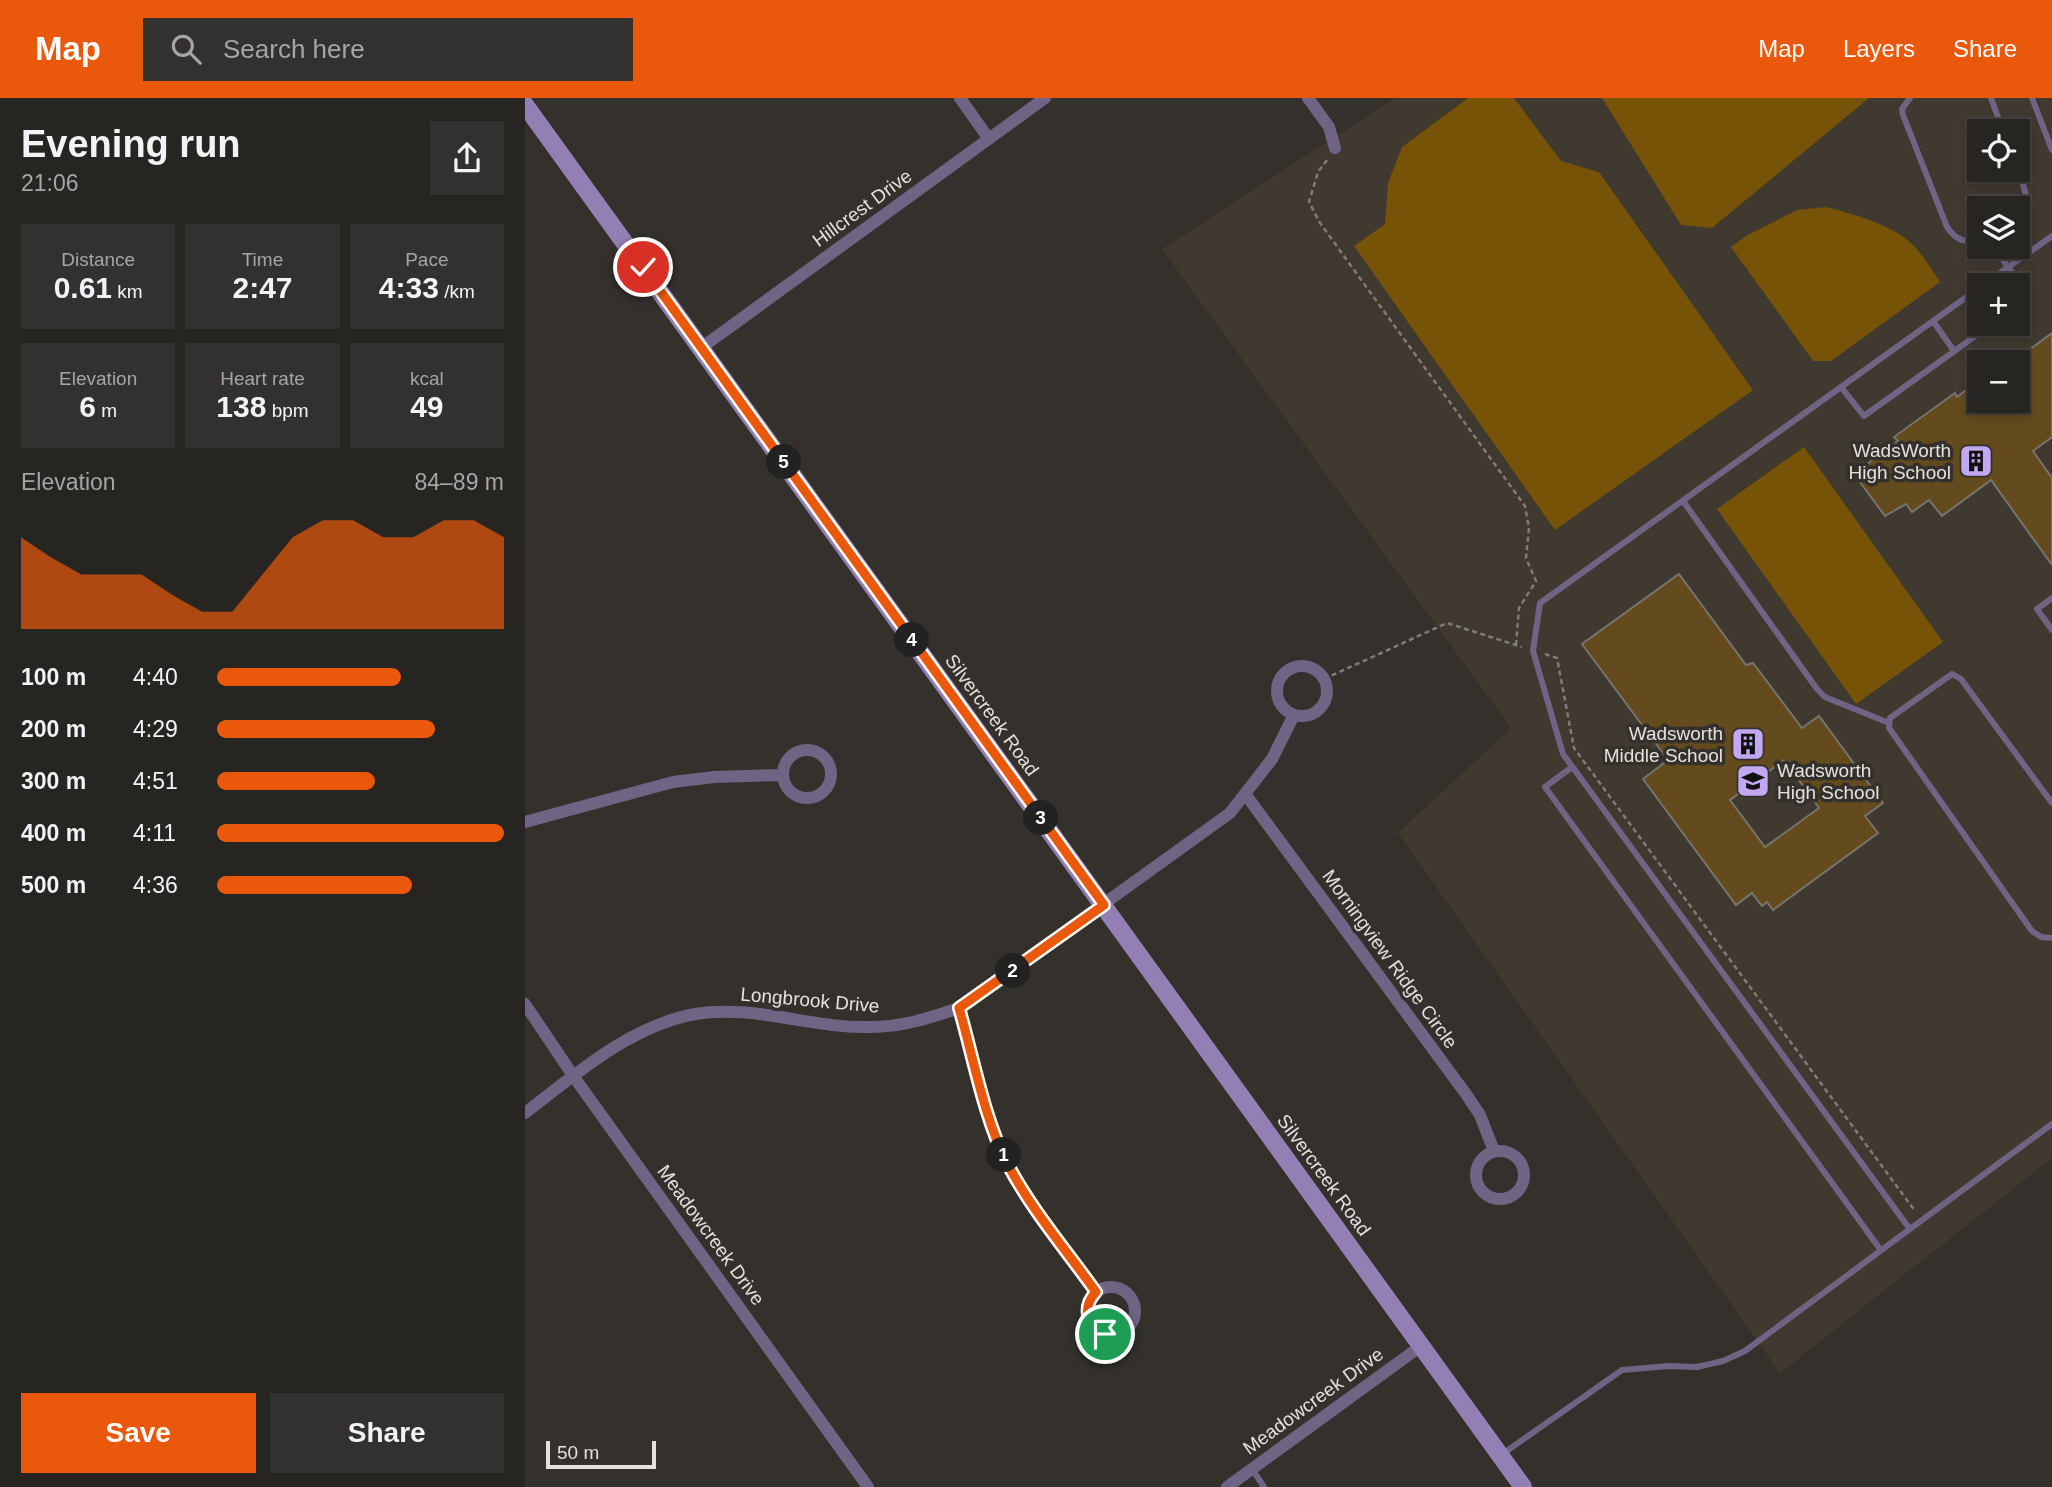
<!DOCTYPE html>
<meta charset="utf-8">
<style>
:root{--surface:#272522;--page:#33312f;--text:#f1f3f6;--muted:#a4a5a5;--line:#434240;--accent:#ea580c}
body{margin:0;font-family:Helvetica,sans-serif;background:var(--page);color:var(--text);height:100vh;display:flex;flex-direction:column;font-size:26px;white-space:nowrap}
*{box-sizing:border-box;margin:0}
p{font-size:23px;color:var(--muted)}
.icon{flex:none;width:38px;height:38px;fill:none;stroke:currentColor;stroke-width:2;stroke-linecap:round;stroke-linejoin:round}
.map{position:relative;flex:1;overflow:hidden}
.drawer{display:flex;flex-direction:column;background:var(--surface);width:525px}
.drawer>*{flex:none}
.tools{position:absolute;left:1442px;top:21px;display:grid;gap:14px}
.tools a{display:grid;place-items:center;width:63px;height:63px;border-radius:0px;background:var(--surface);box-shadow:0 4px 10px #0003,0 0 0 2px var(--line);font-size:35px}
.scale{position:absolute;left:21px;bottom:18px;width:110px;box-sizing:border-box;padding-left:7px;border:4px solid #e3e1de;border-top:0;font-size:19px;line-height:24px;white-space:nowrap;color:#e3e1de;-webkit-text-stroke:5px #34312d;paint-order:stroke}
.pin{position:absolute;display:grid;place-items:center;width:60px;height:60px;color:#fff;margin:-30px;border:4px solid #fff;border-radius:50%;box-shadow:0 2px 7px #0007}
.km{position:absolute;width:35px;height:35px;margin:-18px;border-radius:50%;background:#222;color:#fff;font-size:19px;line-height:35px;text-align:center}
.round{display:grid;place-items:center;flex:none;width:74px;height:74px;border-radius:0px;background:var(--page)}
.head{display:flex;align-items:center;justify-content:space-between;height:119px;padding:0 21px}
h1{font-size:38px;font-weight:600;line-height:52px}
.metrics{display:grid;grid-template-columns:repeat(3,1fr);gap:10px;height:119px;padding:7px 21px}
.metrics div{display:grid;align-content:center;border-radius:0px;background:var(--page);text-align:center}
.metrics b{font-size:30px;font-weight:600}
.metrics small{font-size:19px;font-weight:400}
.metrics p{font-size:19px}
.chart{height:196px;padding:14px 21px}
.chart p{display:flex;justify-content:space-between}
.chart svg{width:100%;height:126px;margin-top:7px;fill:var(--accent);opacity:.7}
.cta{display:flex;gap:14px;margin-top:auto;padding:14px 21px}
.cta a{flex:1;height:80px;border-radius:0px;background:var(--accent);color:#fff;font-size:28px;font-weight:600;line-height:80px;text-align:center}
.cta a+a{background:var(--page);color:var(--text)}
ul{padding:0 21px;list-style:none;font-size:23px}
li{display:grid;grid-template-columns:112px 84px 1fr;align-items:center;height:52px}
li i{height:18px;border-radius:9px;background:var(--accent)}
header{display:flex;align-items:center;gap:42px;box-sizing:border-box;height:98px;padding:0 35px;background:var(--accent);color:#fff}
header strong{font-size:33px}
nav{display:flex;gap:38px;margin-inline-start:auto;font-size:24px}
.search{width:490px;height:63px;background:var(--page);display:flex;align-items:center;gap:18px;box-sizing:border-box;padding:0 24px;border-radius:0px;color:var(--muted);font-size:26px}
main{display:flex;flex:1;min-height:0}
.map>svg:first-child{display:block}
</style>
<header>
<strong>Map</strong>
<div class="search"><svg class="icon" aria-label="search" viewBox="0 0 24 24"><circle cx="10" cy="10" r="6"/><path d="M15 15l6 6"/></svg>Search here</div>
<nav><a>Map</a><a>Layers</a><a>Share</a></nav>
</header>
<main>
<section class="drawer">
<div class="head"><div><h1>Evening run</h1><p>21:06</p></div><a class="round"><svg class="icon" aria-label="share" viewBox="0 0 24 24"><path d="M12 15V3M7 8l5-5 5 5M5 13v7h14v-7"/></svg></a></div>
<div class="metrics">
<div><p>Distance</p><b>0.61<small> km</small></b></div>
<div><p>Time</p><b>2:47</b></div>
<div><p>Pace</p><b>4:33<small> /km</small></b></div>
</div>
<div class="metrics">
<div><p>Elevation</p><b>6<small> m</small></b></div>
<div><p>Heart rate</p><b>138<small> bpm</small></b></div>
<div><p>kcal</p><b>49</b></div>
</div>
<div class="chart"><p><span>Elevation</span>84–89 m</p>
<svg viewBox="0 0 160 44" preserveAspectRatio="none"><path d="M0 44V12L10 19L20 25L30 25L40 25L50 32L60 38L70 38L80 25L90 12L100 6L110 6L120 12L130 12L140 6L150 6L160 12V44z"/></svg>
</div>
<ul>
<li><b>100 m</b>4:40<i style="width:64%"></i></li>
<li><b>200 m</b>4:29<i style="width:76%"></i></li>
<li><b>300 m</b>4:51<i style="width:55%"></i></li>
<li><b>400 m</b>4:11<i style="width:100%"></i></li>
<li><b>500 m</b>4:36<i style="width:68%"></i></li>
</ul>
<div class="cta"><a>Save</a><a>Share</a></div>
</section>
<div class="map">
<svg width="1527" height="1389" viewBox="0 0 1527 1389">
<rect width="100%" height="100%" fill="#34312d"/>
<path fill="#3f3930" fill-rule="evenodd" d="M870 0H1527V1060L1255 1275 873 735 986 630 637 151ZM1454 33H1493V72H1454ZM1454 110H1493V149H1454ZM1454 187H1493V226H1454ZM1454 264H1493V303H1454Z"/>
<path fill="#765307" d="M943 0H989L1036 63 1074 74 1228 292 1030 432 829 148 860 126 863 85 877 49Z
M1077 0H1344L1187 130 1156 127Z
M1301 109C1326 115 1367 127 1386 145 1398 156 1406 171 1415 184L1306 263H1288L1206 149 1221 138 1272 112Z
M1279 349 1418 544 1331 606 1192 411Z"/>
<path fill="#644b1d" stroke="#77736e" stroke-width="2" fill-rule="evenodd" d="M1527 235V339L1508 353 1527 380V467L1466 382 1417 418 1404 402 1387 414 1381 406 1360 418 1329 376 1373 343 1369 339 1430 295 1432 299 1454 282V303H1493V260Z
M1154 476 1221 567 1228 565 1277 630 1294 618 1358 705 1340 718 1353 735 1248 812 1242 804 1237 808 1227 795 1211 807 1118 681 1143 662 1057 546ZM1259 662 1294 710 1240 749 1205 702Z"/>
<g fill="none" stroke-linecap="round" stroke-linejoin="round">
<path stroke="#7e7c78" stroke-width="2.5" stroke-dasharray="5 3.5" stroke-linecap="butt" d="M802 62 793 74 784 104 795 125 1000 408 1004 430 1001 460 1011 483 994 510 991 547
M1020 556 1032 560 1049 650 1390 1113
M799 581 922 525 997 549"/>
<path stroke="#706485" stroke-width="6" d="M1385 0 1377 11 1378 17 1422 129C1431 142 1440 146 1454 140
M1466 0 1478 33
M1507 0 1527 52
M1492 72C1498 87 1507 100 1493 112
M1469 149 1504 199 1493 207
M1458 187 1527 138
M1408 223 1429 253
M1316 289 1339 318 1467 226
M1158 403 1292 591 1300 599 1364 625
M1527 500 1512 511 1527 532
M1047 669 1020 689 1355 1151
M1527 705 1436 581 1427 576 1365 620 1364 630 1507 833 1516 839 1527 840
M1384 1130 1038 656 1008 553 1015 505 1454 190
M976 1357 1097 1272 1144 1268 1172 1269 1198 1263 1220 1253 1527 1026
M727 1371 739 1389"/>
<path stroke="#706485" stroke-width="12" d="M435 0 464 41
M783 0 804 29 810 50
M176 250 520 0
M752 593a25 25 0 1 1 50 0a25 25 0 1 1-50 0Z
M258 676a24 24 0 1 1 48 0a24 24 0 1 1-48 0Z
M721 697 941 996 955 1017 969 1053
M0 724 148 684 189 679 257 677
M0 906 49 979 343 1389
M434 910C448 958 459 1020 482 1065 506 1110 541 1152 571 1194
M0 1015C51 976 105 928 170 916 230 906 287 931 346 929 377 929 405 920 434 910L705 715 747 661 769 617
M951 1077a24 24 0 1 1 48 0a24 24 0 1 1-48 0Z
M562 1213a24 24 0 1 1 48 0a24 24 0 1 1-48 0Z
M702 1389 896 1248"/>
<path stroke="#927fb4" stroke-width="18" d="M0 7 998 1389"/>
</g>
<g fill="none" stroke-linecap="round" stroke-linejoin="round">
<defs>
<path id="route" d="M118 169 579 807 434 910C448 958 459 1020 482 1065 506 1111 541 1152 571 1194 557 1209 561 1228 580 1236"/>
</defs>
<use href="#route" stroke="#fff" stroke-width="14"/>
<use href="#route" stroke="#ea580c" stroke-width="9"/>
</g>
<defs>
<symbol id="building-square" viewBox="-11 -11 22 22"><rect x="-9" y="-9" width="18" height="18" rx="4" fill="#c2a7f2" stroke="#34312d"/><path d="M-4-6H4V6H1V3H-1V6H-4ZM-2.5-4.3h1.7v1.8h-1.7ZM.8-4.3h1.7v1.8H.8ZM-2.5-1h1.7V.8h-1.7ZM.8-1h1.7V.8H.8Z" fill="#111"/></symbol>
<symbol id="school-square" viewBox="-11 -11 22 22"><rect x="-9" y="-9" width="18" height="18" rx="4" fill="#c2a7f2" stroke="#34312d"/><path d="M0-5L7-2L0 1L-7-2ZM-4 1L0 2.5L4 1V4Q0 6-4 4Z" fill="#111"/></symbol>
</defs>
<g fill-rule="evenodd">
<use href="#building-square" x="1432" y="344" width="38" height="38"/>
<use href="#building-square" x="1204" y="627" width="38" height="38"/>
<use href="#school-square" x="1209" y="664" width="38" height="38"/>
</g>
<g text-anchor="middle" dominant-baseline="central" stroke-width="7" stroke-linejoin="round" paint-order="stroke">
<g font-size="19" fill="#e3e1de" stroke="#34312d">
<text transform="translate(337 110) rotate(-36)">Hillcrest Drive</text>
<text transform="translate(467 617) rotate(54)">Silvercreek Road</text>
<text transform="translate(865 861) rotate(54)">Morningview Ridge Circle</text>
<text transform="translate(285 902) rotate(5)">Longbrook Drive</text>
<text transform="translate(799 1077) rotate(54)">Silvercreek Road</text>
<text transform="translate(186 1137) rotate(54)">Meadowcreek Drive</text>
<text transform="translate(788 1303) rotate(-36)">Meadowcreek Drive</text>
</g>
<g font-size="19" fill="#e3e1de" stroke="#34312d" text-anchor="end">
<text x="1426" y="352">WadsWorth<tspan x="1426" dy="22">High School</tspan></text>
<text x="1198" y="635">Wadsworth<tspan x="1198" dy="22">Middle School</tspan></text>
<text x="1252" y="672" text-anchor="start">Wadsworth<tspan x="1252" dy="22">High School</tspan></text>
</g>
</g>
</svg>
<div class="tools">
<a><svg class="icon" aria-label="locate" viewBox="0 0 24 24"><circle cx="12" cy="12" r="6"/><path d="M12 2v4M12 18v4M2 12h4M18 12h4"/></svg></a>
<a><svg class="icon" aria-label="layers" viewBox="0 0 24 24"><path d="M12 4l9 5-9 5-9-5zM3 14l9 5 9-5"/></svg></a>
<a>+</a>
<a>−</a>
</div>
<div class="scale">50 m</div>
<div class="pin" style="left:580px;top:1236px;background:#1e9e55"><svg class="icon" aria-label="arrive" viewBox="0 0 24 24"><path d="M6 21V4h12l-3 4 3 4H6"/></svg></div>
<div class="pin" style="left:118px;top:169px;background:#d93025"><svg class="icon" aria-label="check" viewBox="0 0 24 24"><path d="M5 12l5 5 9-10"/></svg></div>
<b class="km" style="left:479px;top:1057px">1</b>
<b class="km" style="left:488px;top:873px">2</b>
<b class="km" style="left:516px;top:720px">3</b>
<b class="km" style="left:387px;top:542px">4</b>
<b class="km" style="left:259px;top:364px">5</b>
</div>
</main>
